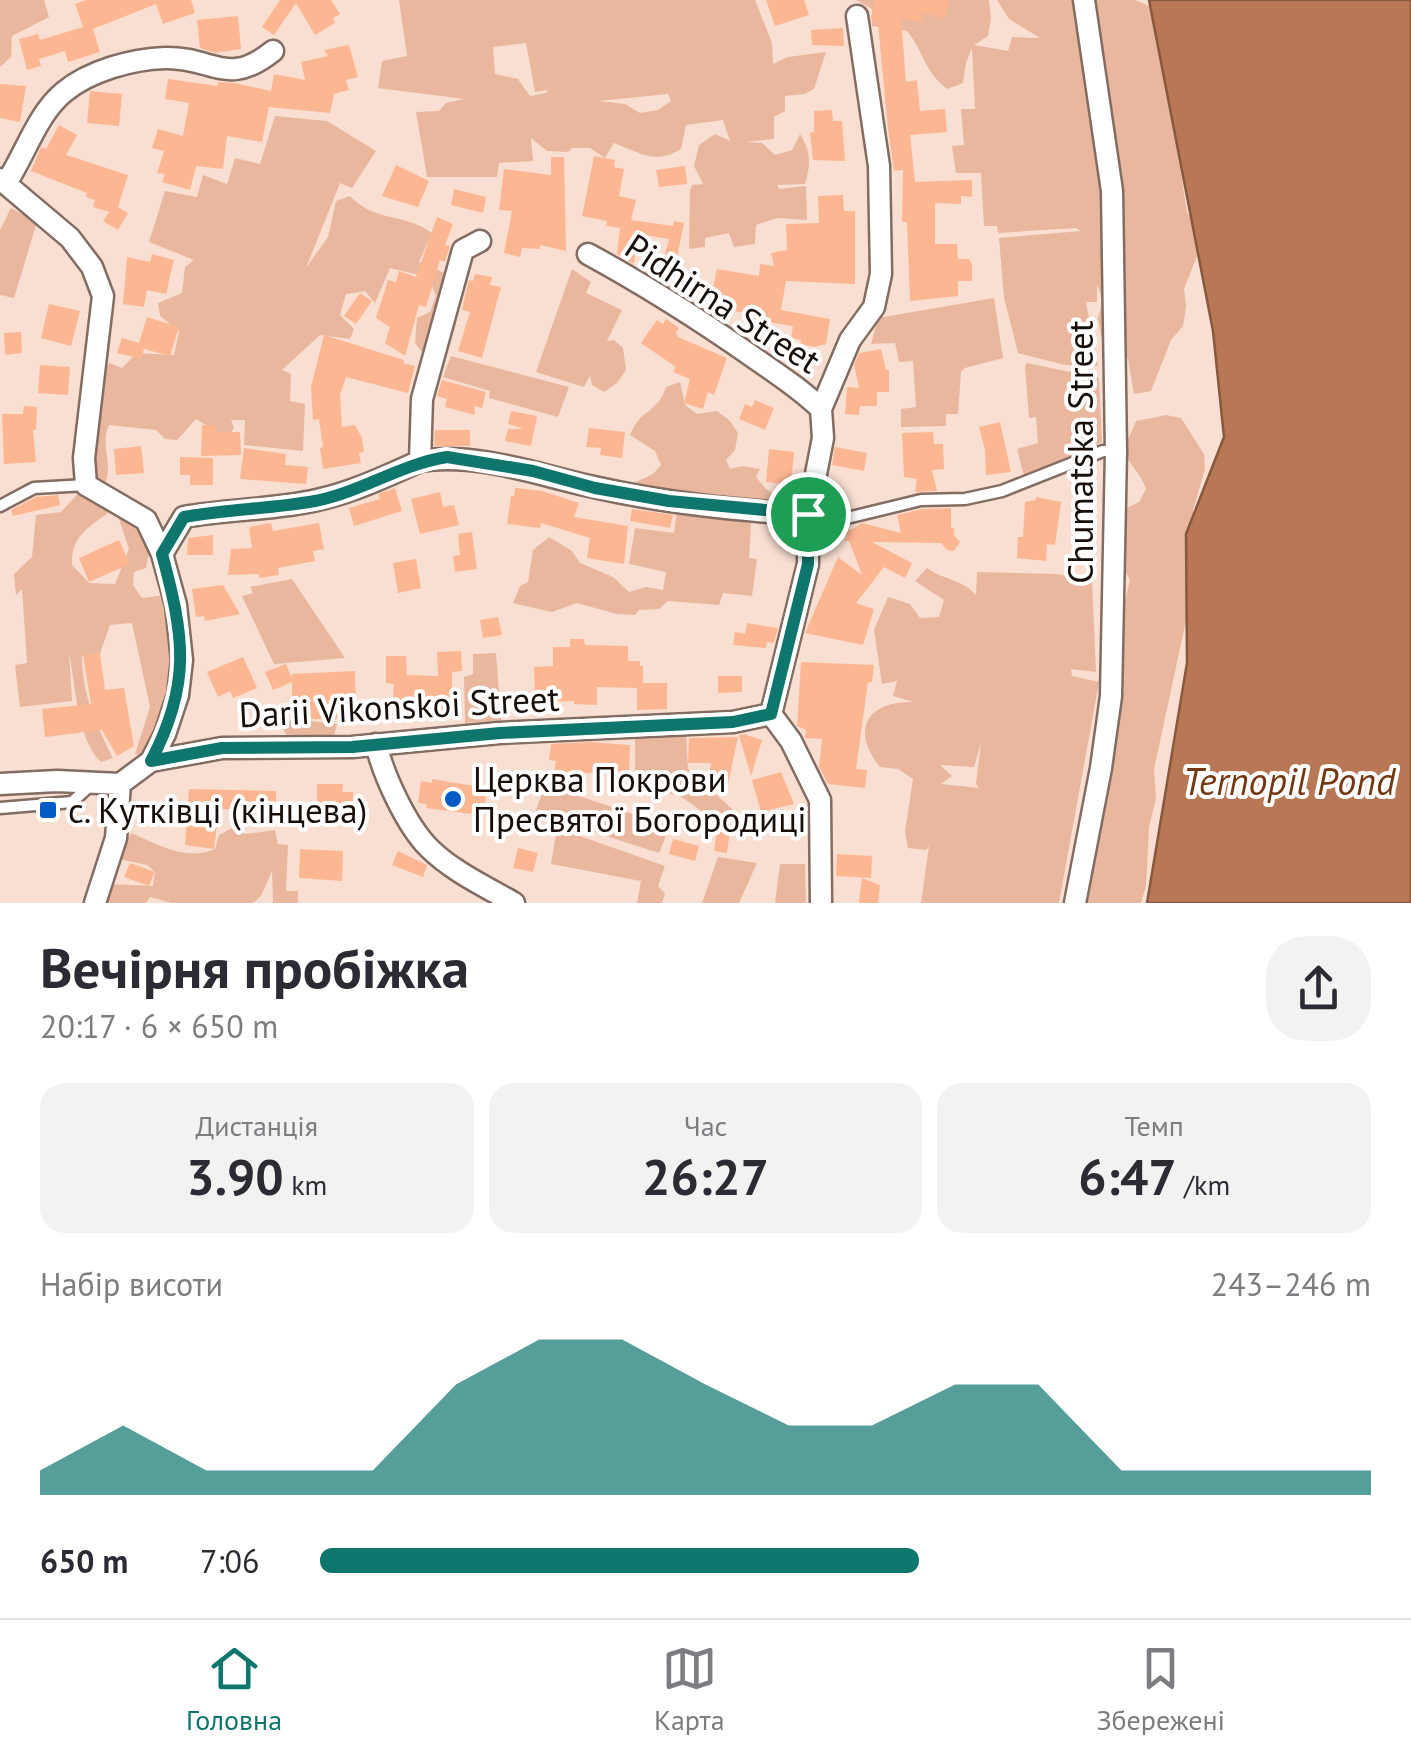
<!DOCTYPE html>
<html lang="uk">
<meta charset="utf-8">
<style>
:root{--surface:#fff;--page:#f2f2f3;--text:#2b2b33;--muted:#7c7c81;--line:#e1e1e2;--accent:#0f766e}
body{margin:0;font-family:"PT Sans",sans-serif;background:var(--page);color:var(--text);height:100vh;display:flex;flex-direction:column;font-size:38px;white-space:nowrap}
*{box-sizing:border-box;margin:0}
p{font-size:32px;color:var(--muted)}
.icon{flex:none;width:55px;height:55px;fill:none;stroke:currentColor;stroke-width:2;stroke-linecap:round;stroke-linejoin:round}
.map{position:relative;height:903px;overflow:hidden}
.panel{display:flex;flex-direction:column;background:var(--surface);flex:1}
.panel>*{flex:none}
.pin{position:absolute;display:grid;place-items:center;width:85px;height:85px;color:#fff;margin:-42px;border:5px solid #fff;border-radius:50%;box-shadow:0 2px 10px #0007}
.round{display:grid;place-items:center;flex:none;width:105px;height:105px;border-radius:40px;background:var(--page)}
.headline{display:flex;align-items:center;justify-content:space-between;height:170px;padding:0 40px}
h1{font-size:55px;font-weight:700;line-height:75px}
.stats{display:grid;grid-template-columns:repeat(3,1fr);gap:15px;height:170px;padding:10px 40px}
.stats div{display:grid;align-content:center;border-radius:25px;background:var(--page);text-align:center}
.stats b{font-size:50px;font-weight:700}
.stats small{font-size:28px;font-weight:400}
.stats p{font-size:28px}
.chart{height:280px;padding:20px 40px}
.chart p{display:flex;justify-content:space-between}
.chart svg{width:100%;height:180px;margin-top:10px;fill:var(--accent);opacity:.7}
ul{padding:0 40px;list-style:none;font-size:32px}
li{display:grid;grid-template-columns:160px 120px 1fr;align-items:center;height:75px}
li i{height:25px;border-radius:12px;background:var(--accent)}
.menu{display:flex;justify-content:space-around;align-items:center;height:140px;border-top:2px solid var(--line);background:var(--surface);font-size:28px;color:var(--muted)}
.menu a{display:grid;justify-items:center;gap:5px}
.menu .on{color:var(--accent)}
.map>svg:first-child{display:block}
</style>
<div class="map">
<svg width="1411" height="903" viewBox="0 0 1411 903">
<rect width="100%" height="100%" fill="#f9dfd2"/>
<path fill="#e8b79e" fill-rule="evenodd" d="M0 0H44L49 17 12 36 11 57 0 67Z
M399 0H755L772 43 773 64 788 57 826 52 814 89 804 94 785 96V111L774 117V139L747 142 762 143 775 155 792 150 800 134C811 152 811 164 805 184L777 185 779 189 806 186 807 220 777 218 756 225 755 244 734 247 729 233 705 238V247L689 249 690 191 692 185 703 184 694 166 699 145 715 134 730 141 723 120 686 125 681 149C655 165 641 153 614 143L605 158 590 148H572L568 152 547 151 531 138 533 161 499 163 497 177H427L416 112 439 111 446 103 464 99 378 88 382 61 407 56ZM526 43 535 92 548 90 546 93 530 96 518 79 495 74 493 47ZM668 94 671 101 658 110 640 113 625 104 599 101Z
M856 0H989L991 18 988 36 974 45 1008 51 1012 37 1040 38 1009 19 997 0H1135L1149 6 1158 21 1187 213 1199 227 1197 256 1184 289 1186 307 1183 326 1171 340 1151 391 1134 394 1128 359 1101 336 1098 318 1103 301 1097 284V302H1086L1098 366 1065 365 1018 353 1004 298 999 238 1081 231 1076 228 998 233 997 226H984L981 173H956L952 146 964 145 961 109H975L972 48 966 63 963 83 947 89C924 71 924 52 907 31L872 26V9Z
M275 116 327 121 376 151 352 188 340 183 306 268 328 237 336 201 350 196C376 223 402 212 432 233L419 262 449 275 425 356 415 343 417 318 430 312 436 295 428 277 390 268 375 303 365 291 346 294 340 315 354 329 350 339 320 335 282 370 291 374 290 401 305 404 303 451 244 445 245 420H231L234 428 227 438 196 419 177 440 165 439 156 430 109 425C99 446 115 466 104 485L92 483 100 371 110 363 122 368 137 353 174 355 179 331 160 316 158 303 182 293 185 267 194 260 149 242 165 191 197 197 203 175 227 184 235 158 260 164Z
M11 208 37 222 14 298 0 295V230Z
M572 269 591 282 586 293 622 310 607 341 614 340 623 348 626 370 617 383 604 392 592 385 590 375 584 387 536 372Z
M994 298 1003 358 965 368 961 372 958 414H946V426L901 427V409L916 407 913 361 899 362 895 343 871 344 878 318Z
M451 356 569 387 558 417 489 398 490 391 443 377Z
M1027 363 1099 378 1102 442 1024 476 1017 449 1038 443 1036 417 1029 418 1025 366Z
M680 382 685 405 697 414 717 411 730 421 738 433 735 450 726 460 730 469 742 466 760 469 756 477 766 489 796 508V518L789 527 633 501 636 482 653 474 661 465 655 451 630 435C641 407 656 416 666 387Z
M1166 415 1181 418 1204 454 1205 469 1193 510 1199 544 1184 630 1154 769 1156 798 1149 827 1146 886 1141 903H1073L1095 786 1113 761 1117 745V730L1111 716 1124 689 1119 675 1123 609 1130 580 1123 567 1121 523 1125 509 1139 502 1146 489C1141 473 1129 466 1124 449L1136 421Z
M86 485 102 489 108 513C87 528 71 537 72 565L89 583 115 584 129 549 118 516 130 512 151 543 146 568 134 572 133 585 142 598 167 595 174 671 147 756 135 754 150 707 132 623 110 625 100 653 82 656C82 695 96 724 113 758L101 762C78 742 75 683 69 652L72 701 20 707 15 665 27 663 22 589 16 595 14 574 32 557 36 515 61 512Z
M677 511 751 523 749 558 757 559 752 596 723 593 719 605 668 601 659 609 639 610 635 615 617 614 577 603 552 612 513 603 520 586 528 582 533 550 549 537 572 551 580 563 613 577 629 592 646 587 663 590 666 572 629 564 635 528 674 533Z
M927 568C943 580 962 579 976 595L977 572 1056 574 1092 580 1096 672 1071 669 1072 676 1099 682 1059 903H921L929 846 926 850 908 848 905 831 913 779 898 769 880 767C850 730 867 701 913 702L893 696 897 681 882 684 874 630 888 597 910 604 920 618 939 617 944 600 915 581ZM981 743 976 784 979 788 941 784 952 776 940 765 974 767Z
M292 579 345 658 274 664 242 596 253 593 250 587Z
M496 653 501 720 465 723 464 677 473 674V654Z
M295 719 337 724 333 739 289 742 281 723Z
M686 732 688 769 732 809 719 823 680 796 635 786V734Z
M545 785 670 826 659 853 535 813Z
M232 828 246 834 275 830 278 844 288 845 286 891H298V903H273L272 871 261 896 253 903H172L150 897 146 903H103L111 884 153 886 155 872 147 865 119 859 131 833C157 844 187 862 215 849L219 835Z
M557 828 665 866 658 886 665 893 662 903H637L641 881 551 864Z
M718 857 757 863 739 903H702Z
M780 864H805L806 903H775Z"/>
<path fill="#b87755" stroke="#88583f" stroke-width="2.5" d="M1149 0H1411V903H1147L1187 663 1186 534 1224 437 1213 331Z"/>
<path fill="#fcb692" d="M86 0H191L195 13 163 24 156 4 93 29 100 52 68 62 65 51 39 59 41 66 27 70 19 39 38 34 40 40 83 27 75 4Z
M280 0H331L340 14 333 18 335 23 315 35 296 3 274 35 262 27Z
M766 0H804L809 15 775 26Z
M875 0H949L945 18 923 13 921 22 901 18 906 82 917 80 920 111 945 109 947 132 910 135 915 182 972 180V197L961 196V204L935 203V244H957L958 259H969L972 264V281H958V296L910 301 907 222H902L903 170 894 171 888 129 878 24 872 22 871 18Z
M238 16 241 49 215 53 200 48 197 20Z
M843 28 844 46 812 45 811 30Z
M349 45 358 77 346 80 349 90 334 94 330 113 269 107 262 142 227 136 223 169 196 166 190 190 162 182 165 174 157 173 164 151 152 148 158 129 183 136 189 103 165 99 168 79 218 86V82L234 83 271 91 274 74 305 80 301 62 328 56 324 50Z
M0 84 26 86 20 122 0 118Z
M90 91 122 94 119 126 87 123Z
M832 110 833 121H842L845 161 813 160 810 133 814 132V111Z
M59 125 77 135 66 155 128 175 118 207 128 213 118 230 103 221 109 212 93 207 95 200 86 197 87 193 31 171 41 147 46 149Z
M594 156 615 160 614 167 624 169 619 196 636 200 631 220 673 226 674 221 684 223 671 287 659 279 669 239 638 234 634 263H632L617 254 620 228 606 226 607 221 582 216Z
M551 157H564L566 251 540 245V249L522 248 520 257 504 253 512 211 499 210 504 169 551 175Z
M396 165 429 181 418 207 382 196Z
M685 166 687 184 659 187 656 170Z
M454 189 486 197 483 213 451 205Z
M843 195 844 211H855V284L786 281 781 310 830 319 826 344 815 347 800 344 801 340 791 338 793 326 751 319 752 314 709 307 717 269 759 276 760 264 774 266 771 253 787 250 786 224 819 223 818 196Z
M437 217 453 224 445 245 450 246 445 262 440 260 426 307 419 305 405 356 385 343 390 327 376 318 388 280 396 282 399 271 416 277Z
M152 254 174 260 166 294 147 290 144 307 123 304 127 257 150 262Z
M475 274 492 277 490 285 501 287 482 358 458 351 470 312 462 310 465 296 469 280 473 281Z
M360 293 372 301 356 324 344 316Z
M49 304 80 311 71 346 41 338Z
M147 317 179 327 170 356 144 349 141 359 117 353 122 338 139 343Z
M666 319 679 328 676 333 678 337 727 358 714 395 708 392 703 409 684 403 690 379 673 372 676 367 641 343 657 320 663 324Z
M21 332 22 353 5 355 4 333Z
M324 335 404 360 403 363 415 366 408 393 346 377 340 395 342 427 355 425 362 438 364 452 359 453 361 463 323 469 320 448 323 447 319 419 313 420 311 387Z
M881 349 886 370H889V392H877V406H860L859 415 845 414 847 387 859 388 854 365 859 353Z
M40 365 70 367 68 395 38 393Z
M442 380 486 392 482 408 474 406 475 415 445 407 447 399 437 396Z
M755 400 774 408 765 430 739 419 745 404 752 407Z
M24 406 37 407 36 430H33L36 462 4 464 2 414H23Z
M511 411 537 416 531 446 505 441 508 429H524L508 424Z
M1000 422 1011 472 986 475 985 450 979 427Z
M202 425 217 426 216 432H240L241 455 201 456Z
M589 428 625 432 622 458 600 455 601 448 586 447Z
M435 430H470V446H434Z
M933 432 934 444H943L944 469 932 470 937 491 915 492 917 479 904 477 902 433Z
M141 446 144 473 116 475 114 449Z
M835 447 867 453 864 471 832 465Z
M244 448 286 454 285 465 308 467 306 484 240 479Z
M769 449 794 452 791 485 766 482Z
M180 457 213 458V485H190V475H180Z
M395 488 402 511 354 526 349 508 380 499 378 494Z
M515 488 542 491 579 503 574 517 628 526 624 564 587 558 590 538 541 523 540 528 507 524 511 496H514Z
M440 492 443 507 454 505 459 525 420 534 411 499Z
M58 495 60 505 13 516 11 510 36 497Z
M1036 497 1061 502 1055 545 1047 544 1046 561 1017 558 1018 537H1023L1025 502 1036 500Z
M951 508V528H954V535L960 542 954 551 947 550 941 543 872 542 912 563 905 578 884 567 856 603 874 609 863 645 805 633 838 557 862 575 849 541H844L847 536 844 527 851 530 862 523 901 533 897 515 922 509Z
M632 509 673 515 670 528 630 521Z
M271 523 273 531 319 523 324 549 313 551 315 561 278 568 279 575 259 578V574L228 575 231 549 252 548 249 527Z
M472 532 477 569 455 572 453 556 460 555 458 534Z
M213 535V555H187L188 538Z
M119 540 130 564 89 582 79 558Z
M416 559 421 588 398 593 393 563Z
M223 585 240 614 205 621 204 616 196 617 192 589Z
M498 617 502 635 483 638 480 620Z
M747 623 778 628 774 643 767 642 766 648 733 645 735 632 745 634Z
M570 639H584L585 645 628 646V661H640V666H643V683H667V709L637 710V688L597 687V705L574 704V701L535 702 534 667 553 666V647H570Z
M461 651 462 671 452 672V716H441L440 712 392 715 394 684 386 683V656H406L407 675 438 676 437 652Z
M100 653 105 690 124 688 134 746 117 756 102 730 45 737 42 709 91 704 83 655Z
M243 657 257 688 233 698 230 691 218 697 207 672Z
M801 662 874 665 872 682H868L856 769 867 770 865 788 828 784 819 767 822 739 805 738 806 730 797 726Z
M286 664 292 679V674L355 671 356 719H295L292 715V682L273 690 265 672Z
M718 676H742V692L718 693Z
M743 734 762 740 751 776 739 735Z
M738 737 728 784 708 779 711 763H688L689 738Z
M590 742 630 745 629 774 554 772 556 761 549 760 551 744Z
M781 772 794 804 761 812 752 780Z
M432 779 486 788 485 810 472 809 471 814 426 808 427 804 418 803 421 781 432 783Z
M317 784H343L342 792H353V824H317Z
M189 789 276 791V810L219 809 214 849 185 845Z
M717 828 730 830 727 853 714 851Z
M673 839 699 846 695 861 669 854Z
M518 848 538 853 533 872 513 868Z
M300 849 343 851 342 881 299 878Z
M398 851 427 865 423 877 392 865Z
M837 854 872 856 871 878 836 876Z
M130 863 155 872 149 886 124 877Z
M862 878 880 885 878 903H859Z"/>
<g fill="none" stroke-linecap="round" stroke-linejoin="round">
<defs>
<path id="service" d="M0 506 34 488 86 485
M809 515 847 518 921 500 965 499 1002 491 1103 451H1116
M0 808 72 802 92 784"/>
<path id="minor" d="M0 179 70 238 92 267 103 296 84 458 86 485 146 520 162 554 176 605 182 660 178 695 165 734 151 761 120 784 116 838 95 903
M6 183C25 155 37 114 64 92 89 71 132 59 165 58 214 57 227 88 273 51
M480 241 463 250 422 399 420 461C478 452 538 475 594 487 664 503 736 510 808 515
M588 254C645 285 700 320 753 357 777 374 801 389 821 409
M162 554 184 517C228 509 274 510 317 500 353 492 387 476 420 461
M376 744C383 774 406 825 429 848 452 871 486 887 514 903
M151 761 222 748 352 747 499 733 733 722 771 714
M0 784 57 781 120 784
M821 903 820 800 791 741 771 714 808 564V515L823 438 821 409 850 340 874 307 881 274 879 166 857 16
M1075 903 1101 768 1111 696 1116 451 1112 191 1084 0"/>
</defs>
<use href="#service" stroke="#836c61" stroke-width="15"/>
<use href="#minor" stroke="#836c61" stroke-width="25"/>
<use href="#service" stroke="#fff" stroke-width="10"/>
<use href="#minor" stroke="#fff" stroke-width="20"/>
</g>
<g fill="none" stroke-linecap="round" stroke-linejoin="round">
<defs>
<path id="route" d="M447 457 533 471 595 488 669 501 808 514V564L771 714 733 722 500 733 352 747 222 748 151 761C192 683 184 636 162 554L184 517C227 509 271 509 315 501 361 492 401 464 447 457Z"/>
</defs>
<use href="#route" stroke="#fff" stroke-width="20"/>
<use href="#route" stroke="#0f766e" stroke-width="12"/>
</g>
<g fill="#045bc4" stroke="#fff" stroke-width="4">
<circle cx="453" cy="799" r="10"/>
<rect x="38" y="800" width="20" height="20" rx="5"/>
</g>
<g text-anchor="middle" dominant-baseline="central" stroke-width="8" stroke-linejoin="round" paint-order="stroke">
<g font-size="35" fill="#180f0b" stroke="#fff">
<text transform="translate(723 303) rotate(33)">Pidhirna Street</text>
<text transform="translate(1080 452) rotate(-90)">Chumatska Street</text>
<text transform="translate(399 706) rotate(-3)">Darii Vikonskoi Street</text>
</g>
<g font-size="35" fill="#180f0b" stroke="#fff" text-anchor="start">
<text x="473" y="779">Церква Покрови<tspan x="473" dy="40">Пресвятої Богородиці</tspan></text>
<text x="68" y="810">с. Кутківці (кінцева)</text>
</g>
<g font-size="38" font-style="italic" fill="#753710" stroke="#fff">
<text x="1289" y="780">Ternopil Pond</text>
</g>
</g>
</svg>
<div class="pin" style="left:808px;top:514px;background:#1e9e55"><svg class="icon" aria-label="arrive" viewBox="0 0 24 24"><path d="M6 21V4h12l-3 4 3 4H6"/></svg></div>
</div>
<section class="panel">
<div class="headline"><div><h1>Вечірня пробіжка</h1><p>20:17 · 6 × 650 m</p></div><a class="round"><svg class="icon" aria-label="share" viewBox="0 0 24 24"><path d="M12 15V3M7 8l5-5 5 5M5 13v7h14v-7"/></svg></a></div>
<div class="stats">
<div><p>Дистанція</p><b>3.90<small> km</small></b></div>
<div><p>Час</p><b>26:27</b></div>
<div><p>Темп</p><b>6:47<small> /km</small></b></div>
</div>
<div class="chart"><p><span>Набір висоти</span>243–246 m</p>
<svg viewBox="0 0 160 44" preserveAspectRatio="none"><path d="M0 44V38L10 27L20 38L30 38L40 38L50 17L60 6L70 6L80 17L90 27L100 27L110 17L120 17L130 38L140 38L150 38L160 38V44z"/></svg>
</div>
<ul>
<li><b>650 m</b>7:06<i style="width:57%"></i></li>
</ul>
</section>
<nav class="menu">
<a class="on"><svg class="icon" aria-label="home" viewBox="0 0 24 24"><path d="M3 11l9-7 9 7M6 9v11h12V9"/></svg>Головна</a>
<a><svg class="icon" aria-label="map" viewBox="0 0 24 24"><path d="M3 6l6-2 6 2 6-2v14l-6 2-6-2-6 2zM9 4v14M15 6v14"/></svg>Карта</a>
<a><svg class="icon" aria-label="saved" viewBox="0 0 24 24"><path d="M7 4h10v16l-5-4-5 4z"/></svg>Збережені</a>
</nav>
